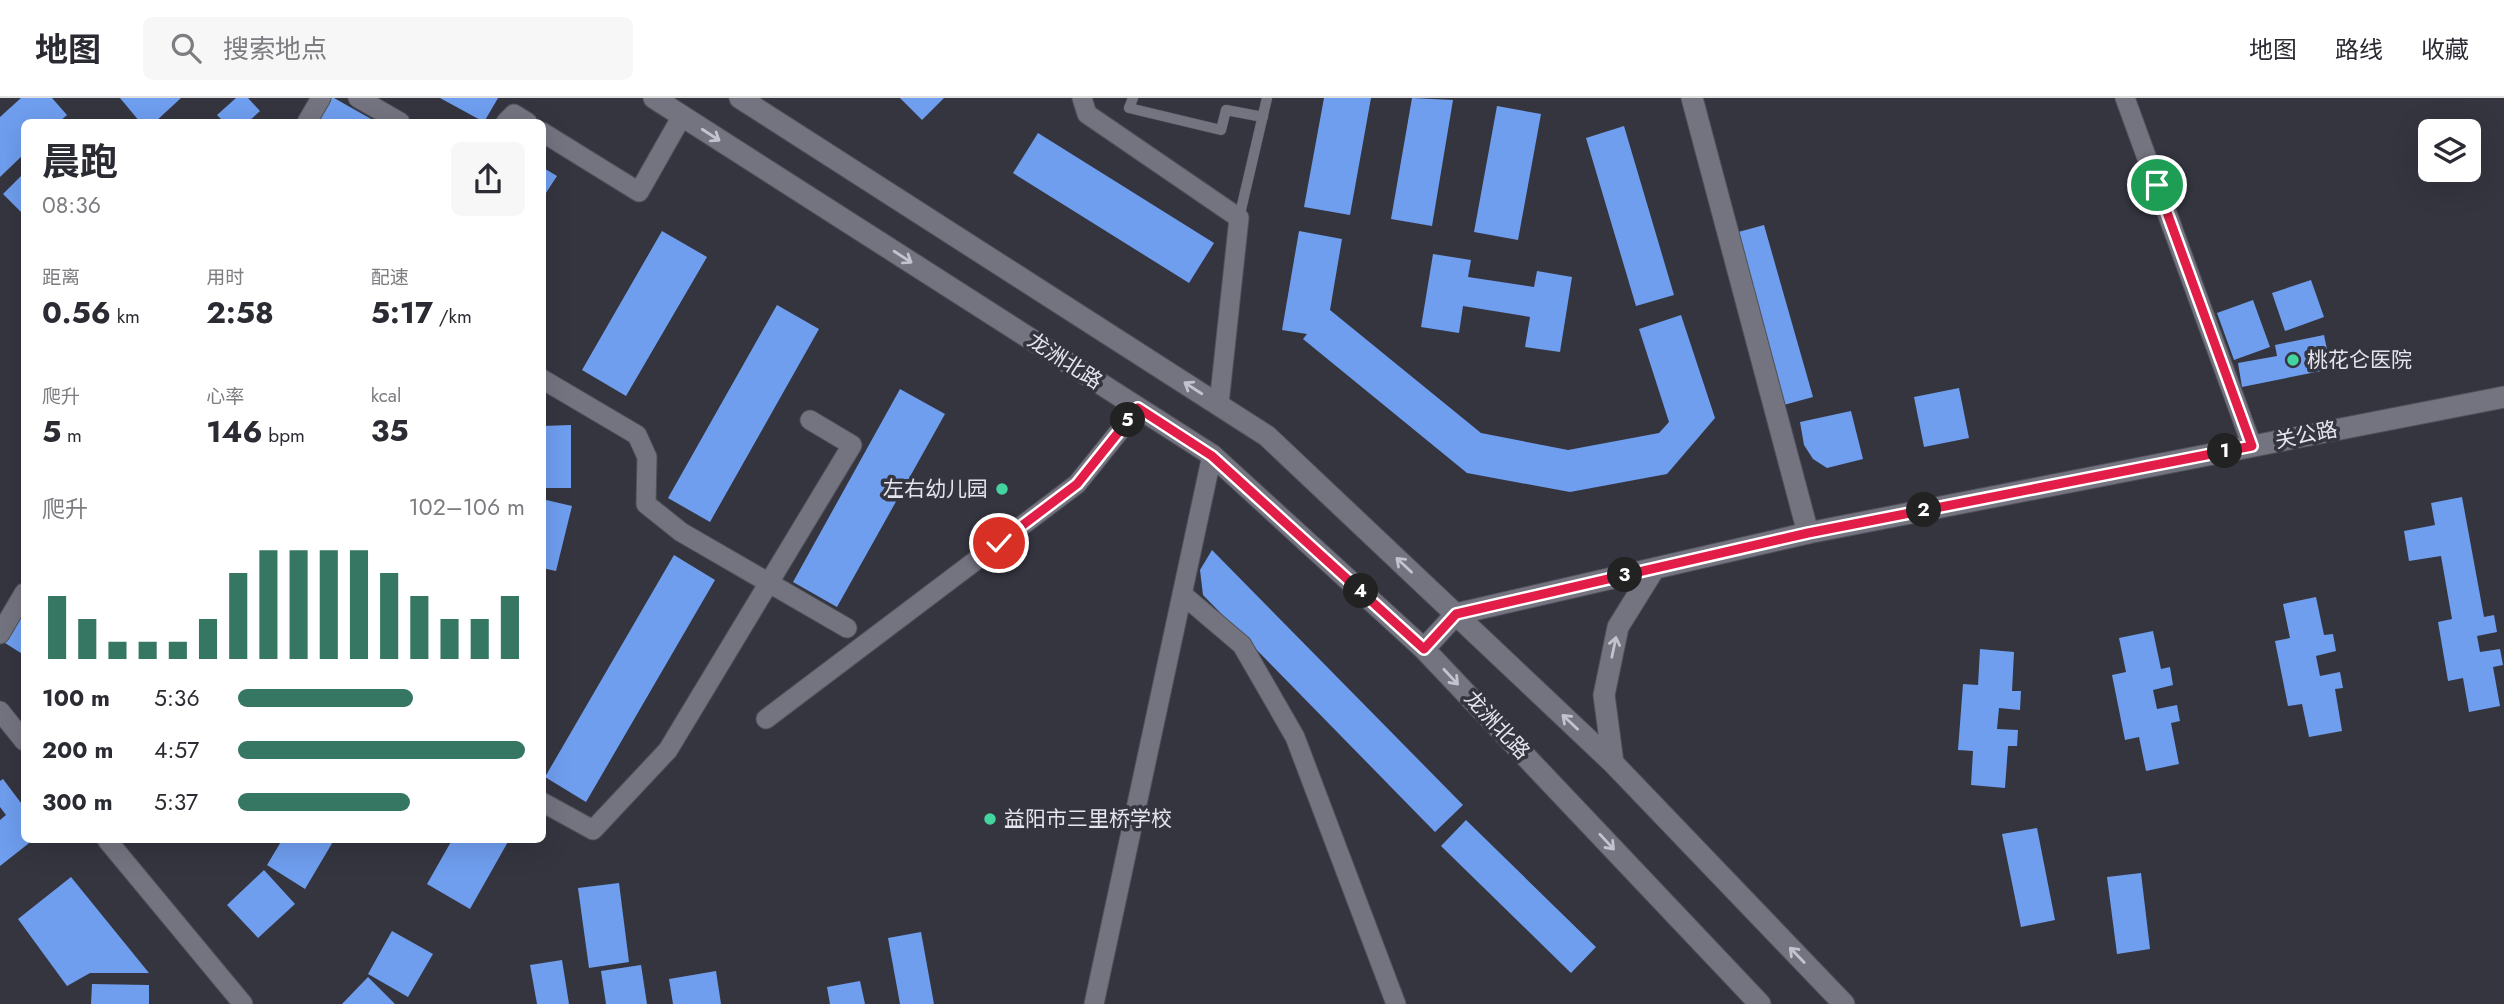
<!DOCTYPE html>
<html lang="zh">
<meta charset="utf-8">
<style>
:root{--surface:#fff;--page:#f7f7f7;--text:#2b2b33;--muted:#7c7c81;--line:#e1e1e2;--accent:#367764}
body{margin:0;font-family:Jost,"Noto Sans SC",sans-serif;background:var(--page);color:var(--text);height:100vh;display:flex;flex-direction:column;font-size:26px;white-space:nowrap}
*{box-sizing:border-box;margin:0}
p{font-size:23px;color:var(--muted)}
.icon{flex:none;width:38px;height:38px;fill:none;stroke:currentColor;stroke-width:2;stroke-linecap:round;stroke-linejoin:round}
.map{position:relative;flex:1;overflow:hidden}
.drawer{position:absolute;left:21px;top:21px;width:525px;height:724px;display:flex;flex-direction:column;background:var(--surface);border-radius:10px;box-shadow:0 7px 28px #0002}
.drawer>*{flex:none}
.tools{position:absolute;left:2418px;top:21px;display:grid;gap:14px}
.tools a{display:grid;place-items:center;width:63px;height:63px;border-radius:10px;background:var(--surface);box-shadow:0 7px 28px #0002;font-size:35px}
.pin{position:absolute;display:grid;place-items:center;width:60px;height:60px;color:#fff;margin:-30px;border:4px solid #fff;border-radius:50%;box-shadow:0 2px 7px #0007}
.km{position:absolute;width:35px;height:35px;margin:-18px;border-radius:50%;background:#222;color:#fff;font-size:19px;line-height:35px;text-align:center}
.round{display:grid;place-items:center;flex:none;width:74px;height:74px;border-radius:10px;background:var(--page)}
.head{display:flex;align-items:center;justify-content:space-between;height:119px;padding:0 21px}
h1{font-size:38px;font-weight:700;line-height:52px}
.metrics{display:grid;grid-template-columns:repeat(3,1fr);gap:10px;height:119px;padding:7px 21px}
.metrics div{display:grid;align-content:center}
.metrics b{font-size:30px;font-weight:700}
.metrics small{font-size:19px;font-weight:400}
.metrics p{font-size:19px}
.chart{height:196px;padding:14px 21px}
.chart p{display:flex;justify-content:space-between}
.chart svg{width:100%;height:126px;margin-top:7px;stroke:var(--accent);stroke-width:6}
ul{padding:0 21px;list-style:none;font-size:23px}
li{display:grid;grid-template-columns:112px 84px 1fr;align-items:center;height:52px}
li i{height:18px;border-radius:9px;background:var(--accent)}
header{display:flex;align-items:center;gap:42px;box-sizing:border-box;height:98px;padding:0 35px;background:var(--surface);border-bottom:2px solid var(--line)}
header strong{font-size:33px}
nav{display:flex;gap:38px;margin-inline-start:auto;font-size:24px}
.search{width:490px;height:63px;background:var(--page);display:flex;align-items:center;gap:18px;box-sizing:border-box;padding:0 24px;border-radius:10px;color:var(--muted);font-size:26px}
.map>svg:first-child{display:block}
</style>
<header>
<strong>地图</strong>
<div class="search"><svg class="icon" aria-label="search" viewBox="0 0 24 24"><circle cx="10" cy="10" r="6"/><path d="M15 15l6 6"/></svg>搜索地点</div>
<nav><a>地图</a><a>路线</a><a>收藏</a></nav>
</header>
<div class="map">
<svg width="2504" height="906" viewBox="0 0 2504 906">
<rect width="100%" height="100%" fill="#353540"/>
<path fill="#6f9eef" d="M21 0H52L67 17 59 24H24V56L0 79V19Z
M120 0H181L155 24H140Z
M236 0H248L260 13 248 24H224L217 17Z
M330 0H334L373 22 316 24Z
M440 0H498L484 24Z
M900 0H944L922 22Z
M1324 0H1371L1350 117 1304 109Z
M1412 0 1453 2 1432 128 1391 121Z
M1497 8 1541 16 1518 142 1474 134Z
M1624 28 1674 197 1636 208 1586 40Z
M1038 35 1214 145 1189 185 1013 75Z
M542 69 557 78 542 101Z
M24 75V117L3 96Z
M1764 127 1813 299 1780 308 1731 136Z
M662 133 707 159 626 298 582 272Z
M1299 133 1342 141 1330 212 1481 335 1568 352 1659 335 1669 324 1639 231 1681 217 1715 320 1667 376 1570 394 1467 375 1303 241 1307 236 1282 232Z
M1433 156 1471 162 1468 179 1534 189 1537 173 1572 179 1560 254 1525 249 1530 219 1463 208 1459 235 1421 229Z
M2311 182 2324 219 2285 233 2272 195Z
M2253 202 2270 249 2234 262 2217 215Z
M777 207 819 231 710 424 668 400Z
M2324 237 2331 271 2242 289 2238 265 2277 258 2275 247Z
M1959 290 1969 340 1924 349 1914 299Z
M900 291 945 316 837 509 793 484Z
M1851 313 1863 361 1827 370 1813 361 1804 347 1800 324Z
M571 327V390H542V328Z
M2462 399 2484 519 2494 517 2497 534 2477 538 2480 554 2500 551 2503 567 2493 569 2500 608 2469 614 2463 580 2448 583 2438 524 2452 521 2441 458 2409 463 2404 433 2435 427 2431 405Z
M542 401 572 408 556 473 542 470Z
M1212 452 1463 707 1435 734 1203 497 1200 472Z
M674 457 715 482 586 704 545 679Z
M2316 499 2324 537 2333 536 2336 553 2316 558 2320 578 2340 574 2343 590 2335 591 2342 633 2309 639 2302 606 2288 608 2275 543 2290 540 2283 506Z
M24 513V557L5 545Z
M2153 533 2161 571 2170 569 2173 587 2153 592 2157 611 2177 607 2180 623 2171 625 2179 666 2146 673 2139 639 2125 642 2112 577 2126 574 2119 540Z
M1980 551 2014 554 2012 593H2021L2020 612 1999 610 1997 631 2018 632 2017 648H2008L2005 690 1971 687 1973 653 1958 652 1963 586 1978 587Z
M3 681 24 709V742H33L0 768V722L6 717 0 709V683Z
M1466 722 1596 849 1571 875 1441 748Z
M2037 730 2055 822 2021 829 2002 736Z
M282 742H334L305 791 267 767Z
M452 742H509L470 811 427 786Z
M264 772 295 806 258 840 227 807Z
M2141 775 2150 851 2117 856 2107 779Z
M71 779 149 875H90L67 888 18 821Z
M619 785 629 864 589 870 578 790Z
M392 833 433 856 408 899 368 876Z
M921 834 934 906H900L888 840Z
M562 862 569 906H537L530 867Z
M641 867 647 906H606L601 873Z
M716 873 721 906H673L669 881Z
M368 879 395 906H342Z
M860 883 865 906H830L827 889Z
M92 886 149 887V906H91Z"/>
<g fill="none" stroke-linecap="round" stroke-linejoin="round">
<defs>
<path id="service" d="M1133 0 1129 10 1221 32 1226 12 1263 19
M1239 120 1267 0"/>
<path id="minor" d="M358 0 400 24
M1082 0 1087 16 1239 120 1219 306
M2125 0 2252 348
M307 24 321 0
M506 24 514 16 527 24
M542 34 639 94 682 18
M542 281 637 337 647 359 646 406 681 434 847 530
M1182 496 1242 547 1295 639 1396 906
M0 536 24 495
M0 613 24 643
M766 621 1077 386 1138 310
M542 704 593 732 668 652 852 347 810 322
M107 742 243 906
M1094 906 1212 357"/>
<path id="tertiary" d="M1692 0 1808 435"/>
<path id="secondary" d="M654 0 1212 357 1424 551 1760 906
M740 0 1267 338 1613 665 1844 906
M1424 551 1456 516 1808 435 2504 299
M1613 665 1604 597 1618 529 1654 471"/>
</defs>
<use href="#service" stroke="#51515a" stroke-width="11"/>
<use href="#minor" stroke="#51515a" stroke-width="21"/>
<use href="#tertiary" stroke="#51515a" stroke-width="23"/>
<use href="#secondary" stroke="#51515a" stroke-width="23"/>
<use href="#service" stroke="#747481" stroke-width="10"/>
<use href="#minor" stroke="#747481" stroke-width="19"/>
<use href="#tertiary" stroke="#747481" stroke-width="21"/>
<use href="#secondary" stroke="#747481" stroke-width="21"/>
</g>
<defs><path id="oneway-shaft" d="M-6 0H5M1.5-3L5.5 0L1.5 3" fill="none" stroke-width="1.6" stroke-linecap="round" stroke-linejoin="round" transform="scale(1.75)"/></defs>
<g stroke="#c2c3cc">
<use href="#oneway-shaft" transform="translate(711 37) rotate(33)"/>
<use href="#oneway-shaft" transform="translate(903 159) rotate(33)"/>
<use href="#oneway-shaft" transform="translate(1193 290) rotate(-147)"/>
<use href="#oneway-shaft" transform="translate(1404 467) rotate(-137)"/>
<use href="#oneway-shaft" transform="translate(1614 549) rotate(-78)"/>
<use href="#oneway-shaft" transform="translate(1451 579) rotate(47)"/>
<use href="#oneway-shaft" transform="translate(1570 624) rotate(-137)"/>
<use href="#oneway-shaft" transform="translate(1607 744) rotate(47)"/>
<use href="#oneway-shaft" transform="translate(1797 857) rotate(-134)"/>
</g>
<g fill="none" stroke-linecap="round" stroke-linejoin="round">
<defs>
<path id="route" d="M999 445 1077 386 1138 310 1212 358 1424 551 1456 516 1808 435 2252 348 2157 87"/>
</defs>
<use href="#route" stroke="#fff" stroke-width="14"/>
<use href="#route" stroke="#e11d48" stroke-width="9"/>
</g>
<g fill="#44d49f" stroke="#353540" stroke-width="2.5">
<circle cx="2293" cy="262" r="7"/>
<circle cx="1002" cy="391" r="7"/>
<circle cx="990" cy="721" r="7"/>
</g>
<g text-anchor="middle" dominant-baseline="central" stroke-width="7" stroke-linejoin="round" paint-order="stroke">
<g font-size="21" fill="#e4e5ec" stroke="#353540" text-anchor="start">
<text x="2307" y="262">桃花仑医院</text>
<text x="988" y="391" text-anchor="end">左右幼儿园</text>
<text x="1004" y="721">益阳市三里桥学校</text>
</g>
<g font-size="21" fill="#e4e5ec" stroke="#353540">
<text transform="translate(1065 263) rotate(33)">龙洲北路</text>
<text transform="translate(2306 337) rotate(-11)">关公路</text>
<text transform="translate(1497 627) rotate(47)">龙洲北路</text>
</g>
</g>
</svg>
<div class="tools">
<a><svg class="icon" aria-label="layers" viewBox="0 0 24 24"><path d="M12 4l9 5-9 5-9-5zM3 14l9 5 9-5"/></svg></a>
</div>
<div class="pin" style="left:2157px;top:87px;background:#1e9e55"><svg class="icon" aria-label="arrive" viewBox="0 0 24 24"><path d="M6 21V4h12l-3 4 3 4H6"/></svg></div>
<div class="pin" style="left:999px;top:445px;background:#d93025"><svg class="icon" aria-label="check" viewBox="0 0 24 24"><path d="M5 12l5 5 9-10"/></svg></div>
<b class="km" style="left:2225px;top:353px">1</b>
<b class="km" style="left:1924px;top:412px">2</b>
<b class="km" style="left:1625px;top:477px">3</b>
<b class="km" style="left:1361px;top:493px">4</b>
<b class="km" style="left:1128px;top:322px">5</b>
<section class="drawer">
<div class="head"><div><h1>晨跑</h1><p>08:36</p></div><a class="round"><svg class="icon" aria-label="share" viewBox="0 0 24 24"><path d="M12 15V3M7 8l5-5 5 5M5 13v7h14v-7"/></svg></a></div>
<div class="metrics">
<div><p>距离</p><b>0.56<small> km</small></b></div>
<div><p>用时</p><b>2:58</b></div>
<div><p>配速</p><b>5:17<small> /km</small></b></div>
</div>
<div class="metrics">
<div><p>爬升</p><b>5<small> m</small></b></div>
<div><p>心率</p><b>146<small> bpm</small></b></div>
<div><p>kcal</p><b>35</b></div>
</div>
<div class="chart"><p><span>爬升</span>102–106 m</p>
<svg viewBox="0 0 160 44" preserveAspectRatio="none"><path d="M5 44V22M15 44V30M25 44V38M35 44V38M45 44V38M55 44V30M65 44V14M75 44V6M85 44V6M95 44V6M105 44V6M115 44V14M125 44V22M135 44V30M145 44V30M155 44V22"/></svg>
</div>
<ul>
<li><b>100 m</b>5:36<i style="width:61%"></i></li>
<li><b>200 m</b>4:57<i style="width:100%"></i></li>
<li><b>300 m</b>5:37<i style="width:60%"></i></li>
</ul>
</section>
</div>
